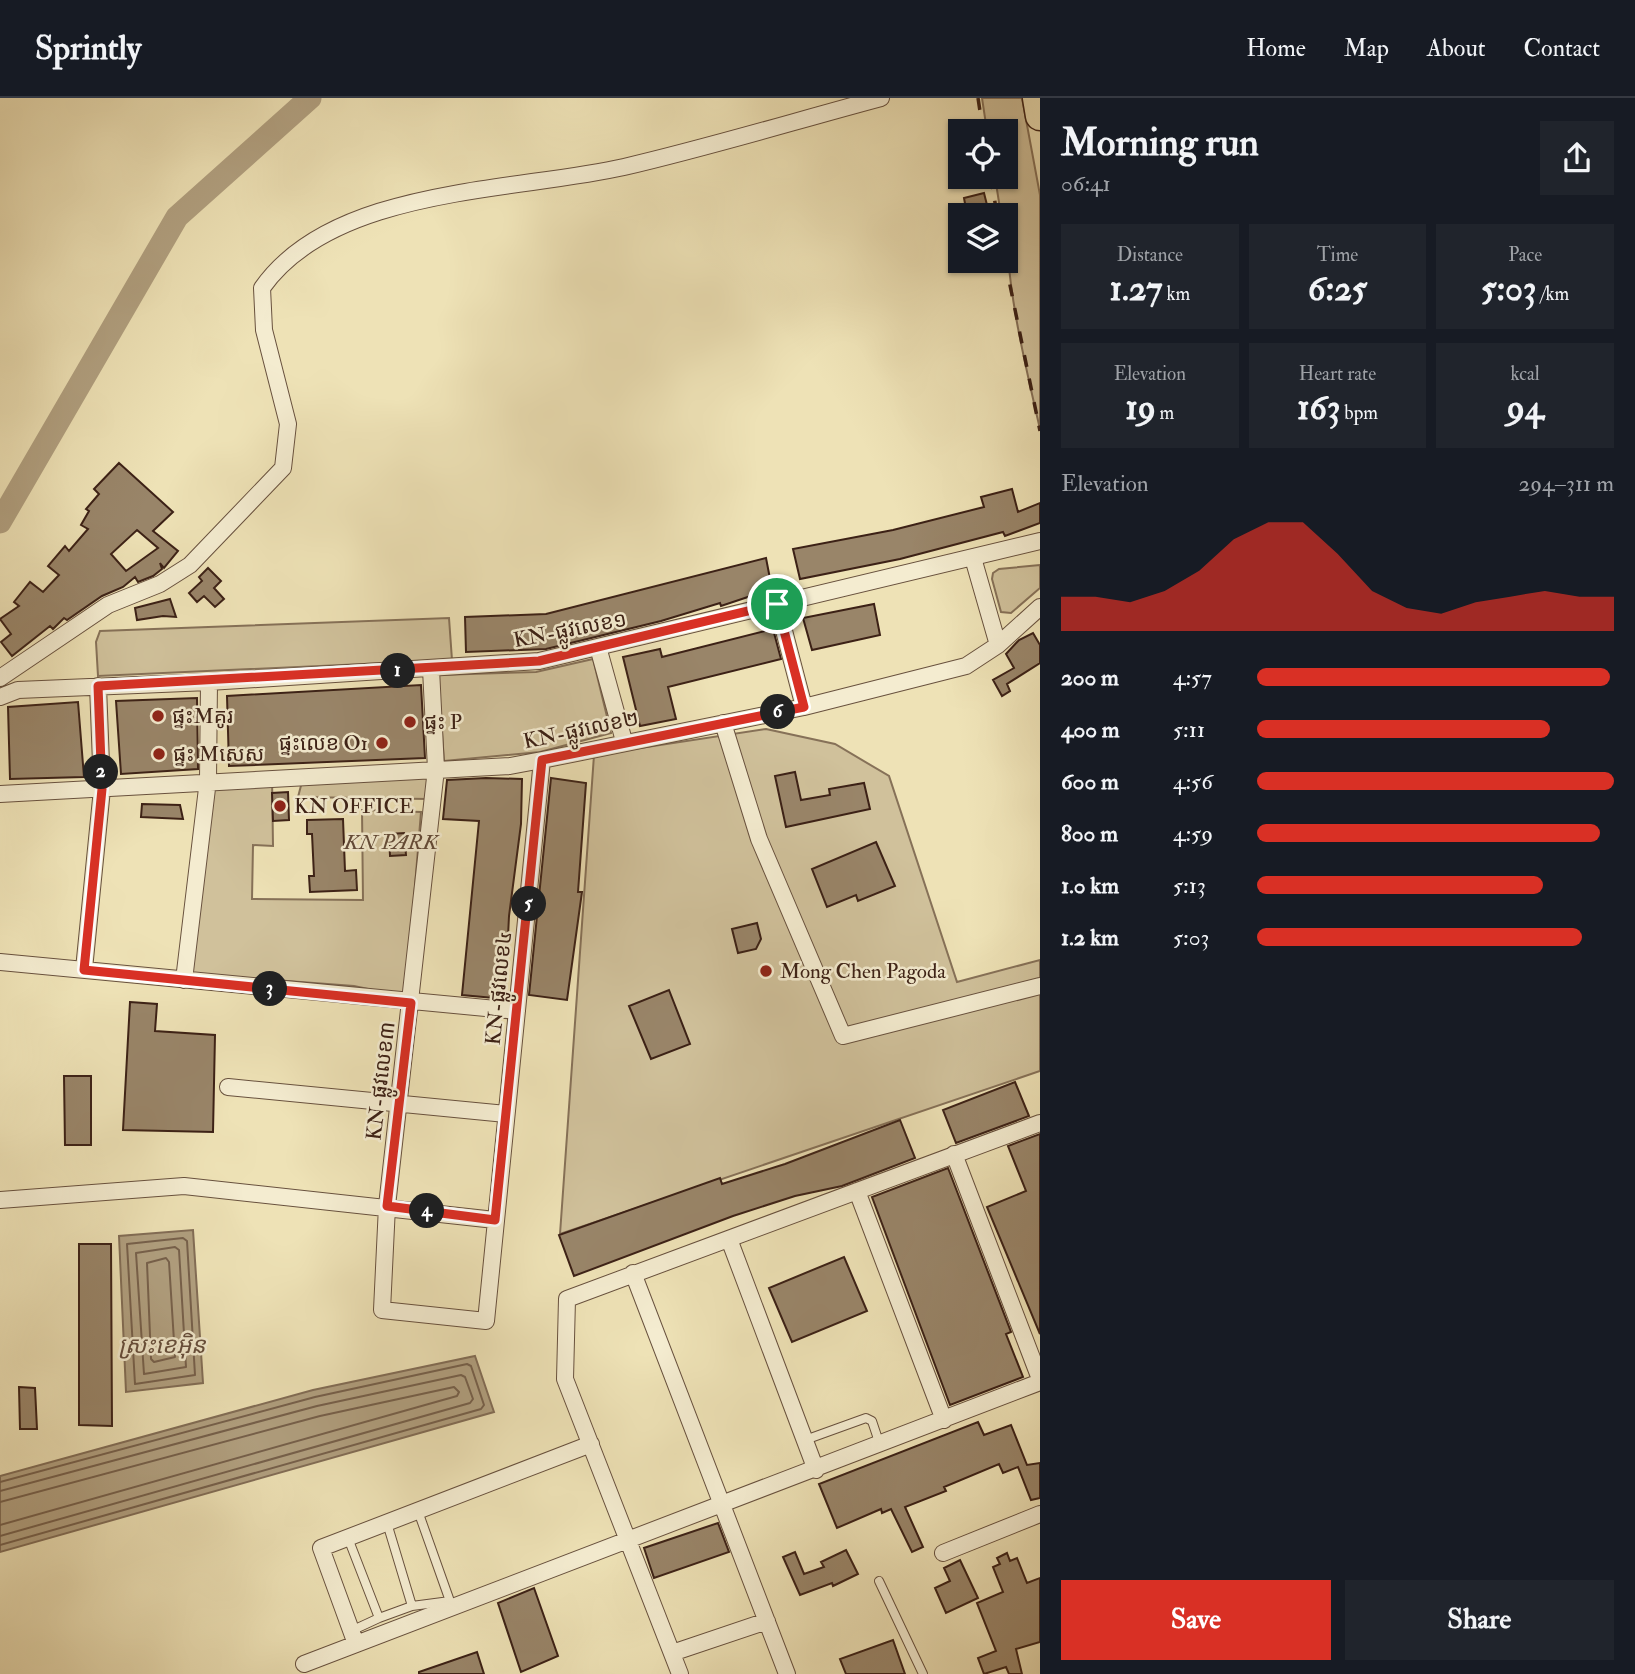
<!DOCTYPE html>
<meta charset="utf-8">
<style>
:root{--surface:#171b24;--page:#20242c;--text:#f1f3f6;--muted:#9ea1a6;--line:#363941;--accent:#d93025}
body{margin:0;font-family:"IM FELL Double Pica","Noto Sans Khmer",serif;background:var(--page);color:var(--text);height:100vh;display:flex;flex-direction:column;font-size:26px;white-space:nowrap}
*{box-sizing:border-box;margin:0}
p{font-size:23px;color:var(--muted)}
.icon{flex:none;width:38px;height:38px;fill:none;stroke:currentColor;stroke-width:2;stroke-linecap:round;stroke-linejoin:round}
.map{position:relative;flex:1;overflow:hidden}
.sheet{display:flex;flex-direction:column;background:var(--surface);width:595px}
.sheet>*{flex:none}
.fabs{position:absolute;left:948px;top:21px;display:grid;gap:14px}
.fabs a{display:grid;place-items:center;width:70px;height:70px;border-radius:0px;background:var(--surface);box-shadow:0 2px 5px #0004;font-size:35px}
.pin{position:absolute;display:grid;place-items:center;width:60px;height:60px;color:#fff;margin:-30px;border:4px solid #fff;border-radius:50%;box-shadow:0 2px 7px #0007}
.km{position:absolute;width:35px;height:35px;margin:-18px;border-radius:50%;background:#222;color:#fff;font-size:19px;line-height:35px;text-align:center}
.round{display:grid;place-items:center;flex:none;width:74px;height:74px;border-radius:0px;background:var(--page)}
.head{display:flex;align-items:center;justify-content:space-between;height:119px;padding:0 21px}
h1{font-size:38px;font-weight:800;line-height:52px}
.metrics{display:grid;grid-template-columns:repeat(3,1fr);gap:10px;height:119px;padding:7px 21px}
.metrics div{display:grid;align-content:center;border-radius:0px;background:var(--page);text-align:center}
.metrics b{font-size:35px;font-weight:800}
.metrics small{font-size:19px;font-weight:400}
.metrics p{font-size:19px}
.chart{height:196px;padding:14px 21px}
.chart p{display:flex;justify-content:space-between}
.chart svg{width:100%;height:126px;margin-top:7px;fill:var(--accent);opacity:.7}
.button{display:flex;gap:14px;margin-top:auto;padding:14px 21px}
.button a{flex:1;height:80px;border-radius:0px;background:var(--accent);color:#fff;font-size:28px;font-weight:800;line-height:80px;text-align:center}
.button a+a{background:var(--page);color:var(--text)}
ul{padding:0 21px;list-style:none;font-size:23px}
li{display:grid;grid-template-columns:112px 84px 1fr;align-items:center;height:52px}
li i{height:18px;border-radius:9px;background:var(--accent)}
header{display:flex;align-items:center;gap:42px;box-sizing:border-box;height:98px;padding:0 35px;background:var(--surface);border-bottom:2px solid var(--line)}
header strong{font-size:33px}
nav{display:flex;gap:38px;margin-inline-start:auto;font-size:24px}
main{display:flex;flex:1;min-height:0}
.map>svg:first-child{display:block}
</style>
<header>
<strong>Sprintly</strong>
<nav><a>Home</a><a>Map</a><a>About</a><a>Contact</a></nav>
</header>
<main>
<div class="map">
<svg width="1040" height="1576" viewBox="0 0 1040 1576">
<rect width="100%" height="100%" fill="#eee2b6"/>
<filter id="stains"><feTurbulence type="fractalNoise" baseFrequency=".00286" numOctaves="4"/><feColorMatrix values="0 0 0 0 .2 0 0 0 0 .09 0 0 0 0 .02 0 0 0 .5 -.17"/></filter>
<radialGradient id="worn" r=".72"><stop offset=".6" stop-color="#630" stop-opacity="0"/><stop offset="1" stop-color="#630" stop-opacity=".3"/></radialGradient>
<path fill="#d0c19b" stroke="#867158" stroke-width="2" d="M982 0H1022L1040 97V331C1024 262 1006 188 1006 117H1001L995 79H1006V33H987Z
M1040 467V490L1011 515 1001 514 992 481 993 475 999 471Z
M449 520 452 562 98 578 96 544 100 533Z
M593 561 611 635 540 654 444 663 438 577 536 574Z
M766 631 835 646 889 678 957 884 1040 862V973L560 1136 594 657Z
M430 675 427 701 298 699 303 680Z
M272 679 273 748 253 747 252 801 363 802 362 712 421 714 406 899 354 888 192 876 212 685Z"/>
<path fill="#b1a080" stroke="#826d56" stroke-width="2" d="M193 1132 203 1285 126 1294 119 1138Z
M475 1258 494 1314 0 1454V1378L313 1292Z"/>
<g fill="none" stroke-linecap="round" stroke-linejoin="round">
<path stroke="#76604b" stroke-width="2" d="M183 1140 187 1143 195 1277 135 1286 127 1146Z
M175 1149 179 1152 186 1269 144 1276 136 1155Z
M166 1160 169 1164 175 1259 154 1264 151 1261 147 1165Z
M0 1384 315 1299 467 1266 471 1268 484 1307 481 1311 0 1447
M0 1393 317 1308 461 1277 465 1279 473 1301 470 1305 0 1438
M0 1404 320 1318 454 1289 459 1294 457 1298 0 1427"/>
<path stroke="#b1a080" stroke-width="23" d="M0 424 177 119 310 0"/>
</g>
<path fill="#998569" stroke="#3c2116" stroke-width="2" fill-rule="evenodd" d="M984 95 987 107 966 111 964 100Z
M119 365 173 414 153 433 178 453 164 470 160 465 162 471 153 478 138 484 135 479 123 489 102 498 67 522 64 520 53 531 50 528 12 558 1 544 11 536 0 521 19 508 14 504 30 484 43 494 59 477 48 468 65 448 69 453 88 431 81 427 89 413 86 411 99 396 94 391ZM137 432 158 450 126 473 111 456Z
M1012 391 1018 414 1040 405V425L1005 438 1003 434 900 461 800 481 793 451 893 432 984 409 981 399Z
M766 460 772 491 721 508 720 505 661 523 546 551 466 554 465 519 546 516Z
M208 470 221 483 214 490 224 501 215 509 204 498 197 504 189 495 202 483 199 479Z
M170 501 176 519 163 518 137 522 135 510Z
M874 506 880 537 812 552 803 520Z
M773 531 781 561 668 589 676 621 640 628 623 559 660 551 662 559Z
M1033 535 1040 547V565L1007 586 1010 593 1002 598 993 582 1014 570 1006 556 1019 542Z
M421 587 425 660 229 668 227 598Z
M197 600 198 671 121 676 116 603Z
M78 604 84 679 10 681 8 609Z
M795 674 801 702 830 697 829 691 864 685 870 711 786 729 775 678Z
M486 680 522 681 521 726 509 818 505 901 462 897 479 723 443 721 447 682Z
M551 680 586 685 578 794H582L567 902 529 897Z
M288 694 289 722 273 723 272 695Z
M142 706 180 707 183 721 141 719Z
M343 721 345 773 356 772 357 792 310 794 309 778H314L312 736H307V722Z
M404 735 406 757 390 758 389 736Z
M876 744 895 788 858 803 856 797 827 809 812 771Z
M757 825 761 841 756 851 738 855 732 831Z
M669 892 690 946 651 961 629 908Z
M130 904 157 906 155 933 215 937 213 1034 123 1032Z
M64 978H91V1047H65Z
M1015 984 1029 1018 956 1045 943 1012Z
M900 1022 915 1060 842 1088 795 1098 733 1118 574 1178 559 1137 720 1080 722 1086 785 1066Z
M1040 1036V1236L987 1109 1026 1093 1008 1048Z
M948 1070 1011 1234 1006 1236 1023 1279 950 1307 872 1099Z
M79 1146H111L112 1328 79 1327Z
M844 1159 867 1213 792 1244 769 1190Z
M19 1289 35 1290 37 1331H20Z
M978 1324 984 1337 1011 1327 1027 1367 1040 1365V1400L1031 1402 1018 1369 1003 1375 999 1366 944 1389 946 1393 905 1409 923 1449 912 1454 891 1411 882 1415 881 1411 837 1430 819 1386Z
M718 1425 729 1454 654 1480 644 1450Z
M846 1452 858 1476 833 1488 832 1485 800 1497 783 1459 795 1454 804 1476 824 1469 821 1464Z
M1007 1455 1010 1463 1017 1460 1027 1485 1040 1480V1544L1016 1551 1022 1576H1009L1006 1569 984 1576 978 1560 996 1553 977 1505 1003 1494 993 1469 1000 1466 997 1460Z
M960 1462 978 1500 946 1515 935 1490 950 1483 944 1470Z
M534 1490 558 1558 521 1574 498 1505Z
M893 1542 905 1576H846L840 1561Z
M477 1554 484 1576H419V1574Z"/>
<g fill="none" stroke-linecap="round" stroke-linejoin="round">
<defs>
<path id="lane" d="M805 1342 866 1320 872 1323 880 1347
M418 1413 451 1506
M387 1425 412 1508
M348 1440 379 1520 412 1508 450 1503
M879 1483 923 1576
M351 1533 379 1520"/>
<path id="street" d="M973 460 998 547
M777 506 804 609
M598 549 624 643
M431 571 436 671 387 1108 382 1212 486 1223 542 662
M0 580 108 507 160 486 190 467 283 370 288 326 264 232 262 190C333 89 513 94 624 69 710 49 795 23 881 0
M0 599 18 592 209 584 539 563 1040 443
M723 625 759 741 843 938 1040 888
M0 696 510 668 542 662 804 609 966 568 998 547 1040 509
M0 864 517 913
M84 871 102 691 98 588
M184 882 208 682 209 584
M228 989 506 1016
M954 1056 1040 1281
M857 1093 944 1322
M0 1102 184 1088 495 1122
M729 1141 816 1372
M633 1175 787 1576
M943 1455 1040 1416
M356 1546 321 1450 591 1346
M672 1555 767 1523
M304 1566 1040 1284
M680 1576 565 1281 567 1201 1040 1025"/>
<path id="highway" d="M1037 0 1040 18"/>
</defs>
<use href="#lane" stroke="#68513e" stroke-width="10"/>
<use href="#street" stroke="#68513e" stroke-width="18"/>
<use href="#highway" stroke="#3c2116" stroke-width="31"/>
<use href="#lane" stroke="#f4ecd0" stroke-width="8"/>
<use href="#street" stroke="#f4ecd0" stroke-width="16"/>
<use href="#highway" stroke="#eee2b6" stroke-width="28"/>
<path stroke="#3c2116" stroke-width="3.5" stroke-dasharray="12 12" stroke-linecap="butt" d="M978 0 983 33
M991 79 997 117
M1005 163 1040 333"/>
</g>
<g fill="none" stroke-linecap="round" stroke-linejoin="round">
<defs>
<path id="route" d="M777 506 804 609 542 662 495 1122 387 1108 411 905 84 872 102 691 98 588 539 563Z"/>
</defs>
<use href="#route" stroke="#fff" stroke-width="14"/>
<use href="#route" stroke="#d93025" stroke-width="9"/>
</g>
<g fill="#8f2418" stroke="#f4ecd0" stroke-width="2.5">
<circle cx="158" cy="618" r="7"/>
<circle cx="410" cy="624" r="7"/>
<circle cx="382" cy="645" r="7"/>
<circle cx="159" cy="656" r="7"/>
<circle cx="280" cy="708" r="7"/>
<circle cx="766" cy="873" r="7"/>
</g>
<g text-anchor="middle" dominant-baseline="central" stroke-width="5" stroke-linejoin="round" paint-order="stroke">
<g font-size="21" fill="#3c2116" stroke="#f4ecd0">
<text transform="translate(570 532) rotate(-11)">KN-ផ្លូវលេខ១</text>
<text transform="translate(581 632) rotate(-12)">KN-ផ្លូវលេខ២</text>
<text transform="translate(499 890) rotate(-84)">KN-ផ្លូវលេខ៤</text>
<text transform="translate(381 983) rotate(-83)">KN-ផ្លូវលេខ៣</text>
</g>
<g font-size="21" fill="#3c2116" stroke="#f4ecd0" text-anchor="start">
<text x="172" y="618">ផ្ទះMគូរ</text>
<text x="424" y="624">ផ្ទះ P</text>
<text x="368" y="645" text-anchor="end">ផ្ទះលេខ O1</text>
<text x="173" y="656">ផ្ទះ Mសេស</text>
<text x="294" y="708">KN OFFICE</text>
<text x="780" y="873">Mong Chen Pagoda</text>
</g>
<g font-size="21" font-style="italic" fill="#614937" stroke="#f4ecd0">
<text x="391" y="744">KN PARK</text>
</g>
<g font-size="23" font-style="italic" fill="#654d3b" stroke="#f4ecd0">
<text x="162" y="1247">ស្រះខេអ៊ិន</text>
</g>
</g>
<rect width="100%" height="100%" filter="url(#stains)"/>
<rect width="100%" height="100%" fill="url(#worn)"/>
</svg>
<div class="fabs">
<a><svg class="icon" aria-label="locate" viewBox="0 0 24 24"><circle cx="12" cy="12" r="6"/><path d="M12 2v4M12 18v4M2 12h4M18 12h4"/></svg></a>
<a><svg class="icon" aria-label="layers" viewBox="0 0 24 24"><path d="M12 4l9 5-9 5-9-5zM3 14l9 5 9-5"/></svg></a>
</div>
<div class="pin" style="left:777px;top:506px;background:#1e9e55"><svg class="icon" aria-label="arrive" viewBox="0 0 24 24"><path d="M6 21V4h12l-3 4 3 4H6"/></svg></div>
<b class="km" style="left:398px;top:573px">1</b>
<b class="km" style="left:101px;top:674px">2</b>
<b class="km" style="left:270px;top:891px">3</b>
<b class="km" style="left:427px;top:1113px">4</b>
<b class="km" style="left:529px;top:806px">5</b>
<b class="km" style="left:778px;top:614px">6</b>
</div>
<section class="sheet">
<div class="head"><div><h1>Morning run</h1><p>06:41</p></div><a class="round"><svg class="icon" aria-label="share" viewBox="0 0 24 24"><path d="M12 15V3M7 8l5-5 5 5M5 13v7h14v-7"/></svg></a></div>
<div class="metrics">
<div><p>Distance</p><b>1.27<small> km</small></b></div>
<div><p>Time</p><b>6:25</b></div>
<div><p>Pace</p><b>5:03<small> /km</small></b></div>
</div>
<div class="metrics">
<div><p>Elevation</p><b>19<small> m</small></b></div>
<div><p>Heart rate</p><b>163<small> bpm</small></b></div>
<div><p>kcal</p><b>94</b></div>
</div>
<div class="chart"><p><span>Elevation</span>294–311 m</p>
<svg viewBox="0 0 160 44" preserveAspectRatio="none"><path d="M0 44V32L10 32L20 34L30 30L40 23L50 12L60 6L70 6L80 17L90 30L100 36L110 38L120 34L130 32L140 30L150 32L160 32V44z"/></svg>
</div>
<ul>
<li><b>200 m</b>4:57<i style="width:99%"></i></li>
<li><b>400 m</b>5:11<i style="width:82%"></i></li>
<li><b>600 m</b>4:56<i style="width:100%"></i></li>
<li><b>800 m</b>4:59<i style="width:96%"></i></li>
<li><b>1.0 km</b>5:13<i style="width:80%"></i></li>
<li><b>1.2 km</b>5:03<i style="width:91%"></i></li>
</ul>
<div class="button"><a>Save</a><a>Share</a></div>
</section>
</main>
